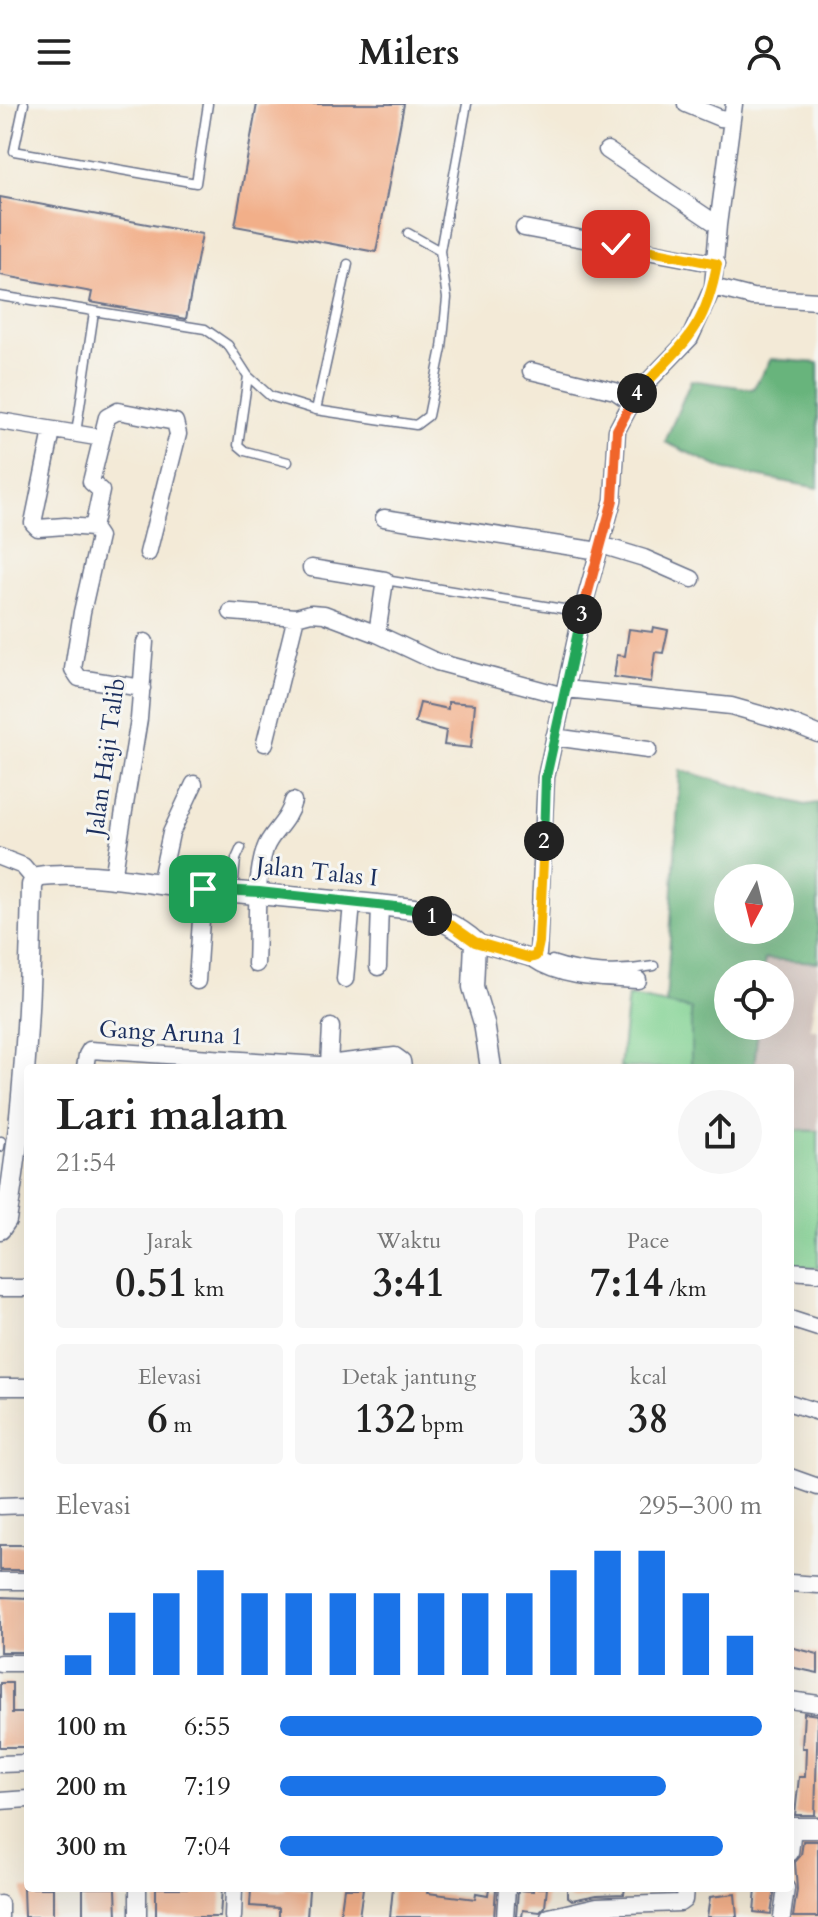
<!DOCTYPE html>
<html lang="id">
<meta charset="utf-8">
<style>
:root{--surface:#fff;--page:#f6f6f6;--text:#222;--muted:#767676;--accent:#1a73e8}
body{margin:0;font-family:Cardo,serif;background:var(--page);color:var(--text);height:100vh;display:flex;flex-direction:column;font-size:30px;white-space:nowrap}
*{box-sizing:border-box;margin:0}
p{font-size:26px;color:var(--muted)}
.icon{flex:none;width:44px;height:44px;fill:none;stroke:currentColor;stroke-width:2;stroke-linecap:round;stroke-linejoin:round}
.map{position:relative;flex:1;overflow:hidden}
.panel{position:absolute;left:24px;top:960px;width:770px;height:828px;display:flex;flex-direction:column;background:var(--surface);border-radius:8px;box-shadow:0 8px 32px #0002}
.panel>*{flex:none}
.needle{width:52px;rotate:187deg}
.buttons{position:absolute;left:714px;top:760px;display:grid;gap:16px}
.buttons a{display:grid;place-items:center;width:80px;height:80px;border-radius:50%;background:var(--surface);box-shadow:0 8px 32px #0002;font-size:40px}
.pin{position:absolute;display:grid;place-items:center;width:68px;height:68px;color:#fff;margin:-34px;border-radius:16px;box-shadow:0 4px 12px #0006}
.km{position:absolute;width:40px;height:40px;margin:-20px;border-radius:50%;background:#222;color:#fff;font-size:22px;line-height:40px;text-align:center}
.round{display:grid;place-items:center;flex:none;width:84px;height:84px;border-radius:42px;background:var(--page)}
.head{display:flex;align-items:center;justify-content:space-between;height:136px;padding:0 32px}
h1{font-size:44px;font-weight:800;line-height:60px}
.figures{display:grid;grid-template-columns:repeat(3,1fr);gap:12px;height:136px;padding:8px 32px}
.figures div{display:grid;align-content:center;border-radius:8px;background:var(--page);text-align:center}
.figures b{font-size:40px;font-weight:800}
.figures small{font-size:22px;font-weight:400}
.figures p{font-size:22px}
.chart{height:224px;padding:16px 32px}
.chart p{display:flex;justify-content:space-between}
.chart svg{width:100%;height:144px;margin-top:8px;stroke:var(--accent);stroke-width:6}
ul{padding:0 32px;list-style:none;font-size:26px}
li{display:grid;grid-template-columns:128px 96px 1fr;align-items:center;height:60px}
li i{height:20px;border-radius:10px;background:var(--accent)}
header{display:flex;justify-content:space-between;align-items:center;height:104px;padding:0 32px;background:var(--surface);font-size:36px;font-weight:800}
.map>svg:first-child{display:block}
</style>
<header><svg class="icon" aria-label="menu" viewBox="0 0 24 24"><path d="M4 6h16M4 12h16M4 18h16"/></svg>Milers<svg class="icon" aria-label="person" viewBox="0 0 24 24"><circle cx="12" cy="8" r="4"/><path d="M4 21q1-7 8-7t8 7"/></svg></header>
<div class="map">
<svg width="818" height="1813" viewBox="0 0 818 1813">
<rect width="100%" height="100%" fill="#f6f6f2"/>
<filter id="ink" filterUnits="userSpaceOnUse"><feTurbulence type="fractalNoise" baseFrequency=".0125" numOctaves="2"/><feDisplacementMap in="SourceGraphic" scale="16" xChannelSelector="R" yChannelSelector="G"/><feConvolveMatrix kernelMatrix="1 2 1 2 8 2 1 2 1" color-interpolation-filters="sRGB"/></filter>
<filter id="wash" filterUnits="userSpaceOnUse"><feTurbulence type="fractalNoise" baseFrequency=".006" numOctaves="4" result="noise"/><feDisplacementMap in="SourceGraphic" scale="32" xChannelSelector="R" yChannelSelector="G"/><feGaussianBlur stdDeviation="1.8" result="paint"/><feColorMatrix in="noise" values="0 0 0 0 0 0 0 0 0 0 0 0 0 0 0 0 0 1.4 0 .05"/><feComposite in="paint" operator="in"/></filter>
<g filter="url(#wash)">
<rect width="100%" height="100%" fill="#f3ead7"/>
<path fill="#cfc0ba" d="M764 855 818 858V874L810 924 818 926V1027L790 1026V964H754L758 922H780V870H763Z"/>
<path fill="#81d292" stroke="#4e8078" stroke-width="2" d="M628 892 691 905V964H620Z
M790 1026 818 1027V1164H790Z"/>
<path fill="#68b47c" stroke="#42726d" stroke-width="2" fill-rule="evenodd" d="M771 255 818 259V384L725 366 665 338 691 276 753 285Z
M680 666 805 701 818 699V858L765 855 763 870H728V922H758L754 964H691V905L666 900ZM780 774V826H728V774Z"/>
<g id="blocks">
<path fill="#f2af89" d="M257 0H404L376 148 235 122Z
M0 93 202 130 186 215 90 198 92 188 0 171Z
M653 523 668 526 663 549 655 548 651 578 614 573 617 551 625 552 629 525 652 528Z
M448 598 475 600 471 644 444 641 446 627 415 619 420 599 448 605Z
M0 1441H26V1466H0Z
M0 1493 28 1494V1548H0Z
M790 1543 818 1550V1569L790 1563Z
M0 1579H12V1609H28V1643H0Z
M804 1609 818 1611 815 1711H795L799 1673H805L806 1644H802Z
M803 1737H818V1813H793L797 1786 795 1758 801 1751Z
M23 1784H53V1813H24Z
M83 1784H116L117 1813H83Z
M156 1784H222L220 1813H156Z
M286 1784 309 1786 307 1813H279V1804L250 1802 251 1785 286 1787Z
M344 1784H363L359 1813H340Z
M393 1784H428L427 1789 475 1795 476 1789 488 1791 489 1784H496L494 1813H390Z
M533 1784H547L545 1803 540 1808 523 1806 522 1813H516L518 1786 533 1787Z
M567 1784H625L624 1790 597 1791 572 1796 567 1792Z
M756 1784H775L771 1810 754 1808Z
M735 1790 737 1813H707L710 1793Z"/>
</g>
</g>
<g filter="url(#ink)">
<use href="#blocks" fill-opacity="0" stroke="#677088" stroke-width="2"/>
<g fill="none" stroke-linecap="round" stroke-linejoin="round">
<defs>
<path id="service" d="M24 0 14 47 196 79 208 0
M440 147 467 0
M0 192 205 225 228 241 248 272 270 292 316 306 416 321 428 312 442 244 447 194 440 147 408 129
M248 272 238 341 245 347 288 358
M316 306 348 160
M76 329 94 208
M385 476 582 508
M233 785 236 755 241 744
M552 856C584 867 621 868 654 862
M0 1043 1 1037"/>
<path id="minor" d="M686 0 720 14 732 15
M607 46 718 121
M524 124 717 160
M713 183 752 193 818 197
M531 267 615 287 631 298
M0 317 102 334
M52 327 33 419 38 424 65 422 93 424
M384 414 599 447
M601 441 644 454 692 475
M311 464 385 476 377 530
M231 508 296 513 311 509 324 510 377 530 437 558 564 592
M142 584 79 574 73 565 82 508 99 433 93 424 101 387 91 378 107 313 118 307 175 318 178 330 148 449
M566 585 731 602 791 619 818 630
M554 633 648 646
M265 639 296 513
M0 753 23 762 34 775
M113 774 139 615 145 538
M160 780 171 729 194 680
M475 838 530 854 538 850 546 673 582 508 613 396 617 326 636 290 690 234 713 183 718 121 734 0
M532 854C562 875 604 874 638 876
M256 860C258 825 254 778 265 745 270 729 288 719 293 697
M378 863 380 801
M345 875 352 800
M197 877 203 785
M329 960 331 923
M85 964 87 951 90 946 319 961 395 952 402 957 403 964
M790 1167 818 1169
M0 1184H28
M790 1215 818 1224
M0 1283H28
M790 1299 818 1308
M790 1373 818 1383
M0 1402 28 1401
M0 1477H28
M790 1479 818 1481
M0 1559H28
M790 1596 818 1600
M0 1660 28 1659
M0 1697 28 1695
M790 1749 793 1724
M0 1800V1813
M138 1813V1784
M233 1813 234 1784
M505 1813 507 1784
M549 1813 597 1802 680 1799 684 1796 685 1784
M782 1813 786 1784"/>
<path id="tertiary" d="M0 1125 6 1116C25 1005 30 894 32 781L37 773C78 766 141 778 183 783 260 791 337 796 414 805 436 813 457 822 475 838L473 883 484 919 491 964
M790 1724H818"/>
</defs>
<use href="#service" stroke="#677088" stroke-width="11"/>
<use href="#minor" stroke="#677088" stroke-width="19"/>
<use href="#tertiary" stroke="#677088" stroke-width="23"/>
<use href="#service" stroke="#fff" stroke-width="8"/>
<use href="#minor" stroke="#fff" stroke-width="16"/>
<use href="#tertiary" stroke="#fff" stroke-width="20"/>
</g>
</g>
<g fill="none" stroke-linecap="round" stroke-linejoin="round" filter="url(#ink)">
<defs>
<path id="split-1" d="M203 785 259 788 414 805 432 812"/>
<path id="split-2" d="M432 812 451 821 475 838 530 854 536 852 539 838 544 737"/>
<path id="split-3" d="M544 737 546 673 582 510"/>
<path id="split-4" d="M582 510 613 396 617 326 637 289"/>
<path id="split-5" d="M616 140 717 160C705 229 681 241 637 289"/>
</defs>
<use href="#split-1" stroke="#fff" stroke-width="16"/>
<use href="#split-2" stroke="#fff" stroke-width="16"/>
<use href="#split-3" stroke="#fff" stroke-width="16"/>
<use href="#split-4" stroke="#fff" stroke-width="16"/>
<use href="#split-5" stroke="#fff" stroke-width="16"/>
<use href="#split-1" stroke="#22a559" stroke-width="10"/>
<use href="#split-2" stroke="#f5b400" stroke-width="10"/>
<use href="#split-3" stroke="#22a559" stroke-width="10"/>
<use href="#split-4" stroke="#f0652b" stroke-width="10"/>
<use href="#split-5" stroke="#f5b400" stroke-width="10"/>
</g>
<g text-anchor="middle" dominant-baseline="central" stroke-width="6" stroke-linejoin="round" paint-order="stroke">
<g font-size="24" fill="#1b2f5e" stroke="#f6f6f2">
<text transform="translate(106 653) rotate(-82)">Jalan Haji Talib</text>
<text transform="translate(317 768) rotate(6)">Jalan Talas I</text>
<text transform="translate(171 929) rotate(3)">Gang Aruna 1</text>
</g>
</g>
</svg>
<div class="buttons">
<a><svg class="needle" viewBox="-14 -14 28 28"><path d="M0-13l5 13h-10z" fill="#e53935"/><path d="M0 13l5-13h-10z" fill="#767676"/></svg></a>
<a><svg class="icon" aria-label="locate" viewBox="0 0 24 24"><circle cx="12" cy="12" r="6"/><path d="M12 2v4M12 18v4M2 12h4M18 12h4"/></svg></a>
</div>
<div class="pin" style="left:203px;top:785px;background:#1e9e55"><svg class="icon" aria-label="arrive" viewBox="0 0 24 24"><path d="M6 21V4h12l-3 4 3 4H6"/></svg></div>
<div class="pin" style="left:616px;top:140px;background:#d93025"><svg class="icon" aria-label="check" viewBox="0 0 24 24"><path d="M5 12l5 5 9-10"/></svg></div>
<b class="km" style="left:432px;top:812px">1</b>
<b class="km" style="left:544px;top:737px">2</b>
<b class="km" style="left:582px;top:510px">3</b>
<b class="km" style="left:637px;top:289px">4</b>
<section class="panel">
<div class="head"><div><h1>Lari malam</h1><p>21:54</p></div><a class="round"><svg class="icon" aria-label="share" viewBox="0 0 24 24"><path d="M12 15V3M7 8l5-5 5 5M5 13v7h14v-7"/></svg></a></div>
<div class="figures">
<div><p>Jarak</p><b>0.51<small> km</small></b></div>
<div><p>Waktu</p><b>3:41</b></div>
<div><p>Pace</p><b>7:14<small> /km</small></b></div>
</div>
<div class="figures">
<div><p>Elevasi</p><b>6<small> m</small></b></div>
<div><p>Detak jantung</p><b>132<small> bpm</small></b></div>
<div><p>kcal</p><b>38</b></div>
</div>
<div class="chart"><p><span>Elevasi</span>295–300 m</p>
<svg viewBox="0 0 160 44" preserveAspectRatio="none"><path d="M5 44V38M15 44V25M25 44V19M35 44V12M45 44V19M55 44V19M65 44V19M75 44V19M85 44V19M95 44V19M105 44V19M115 44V12M125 44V6M135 44V6M145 44V19M155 44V32"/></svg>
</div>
<ul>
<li><b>100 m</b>6:55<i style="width:100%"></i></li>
<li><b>200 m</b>7:19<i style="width:80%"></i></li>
<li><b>300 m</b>7:04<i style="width:92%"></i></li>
</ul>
</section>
</div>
